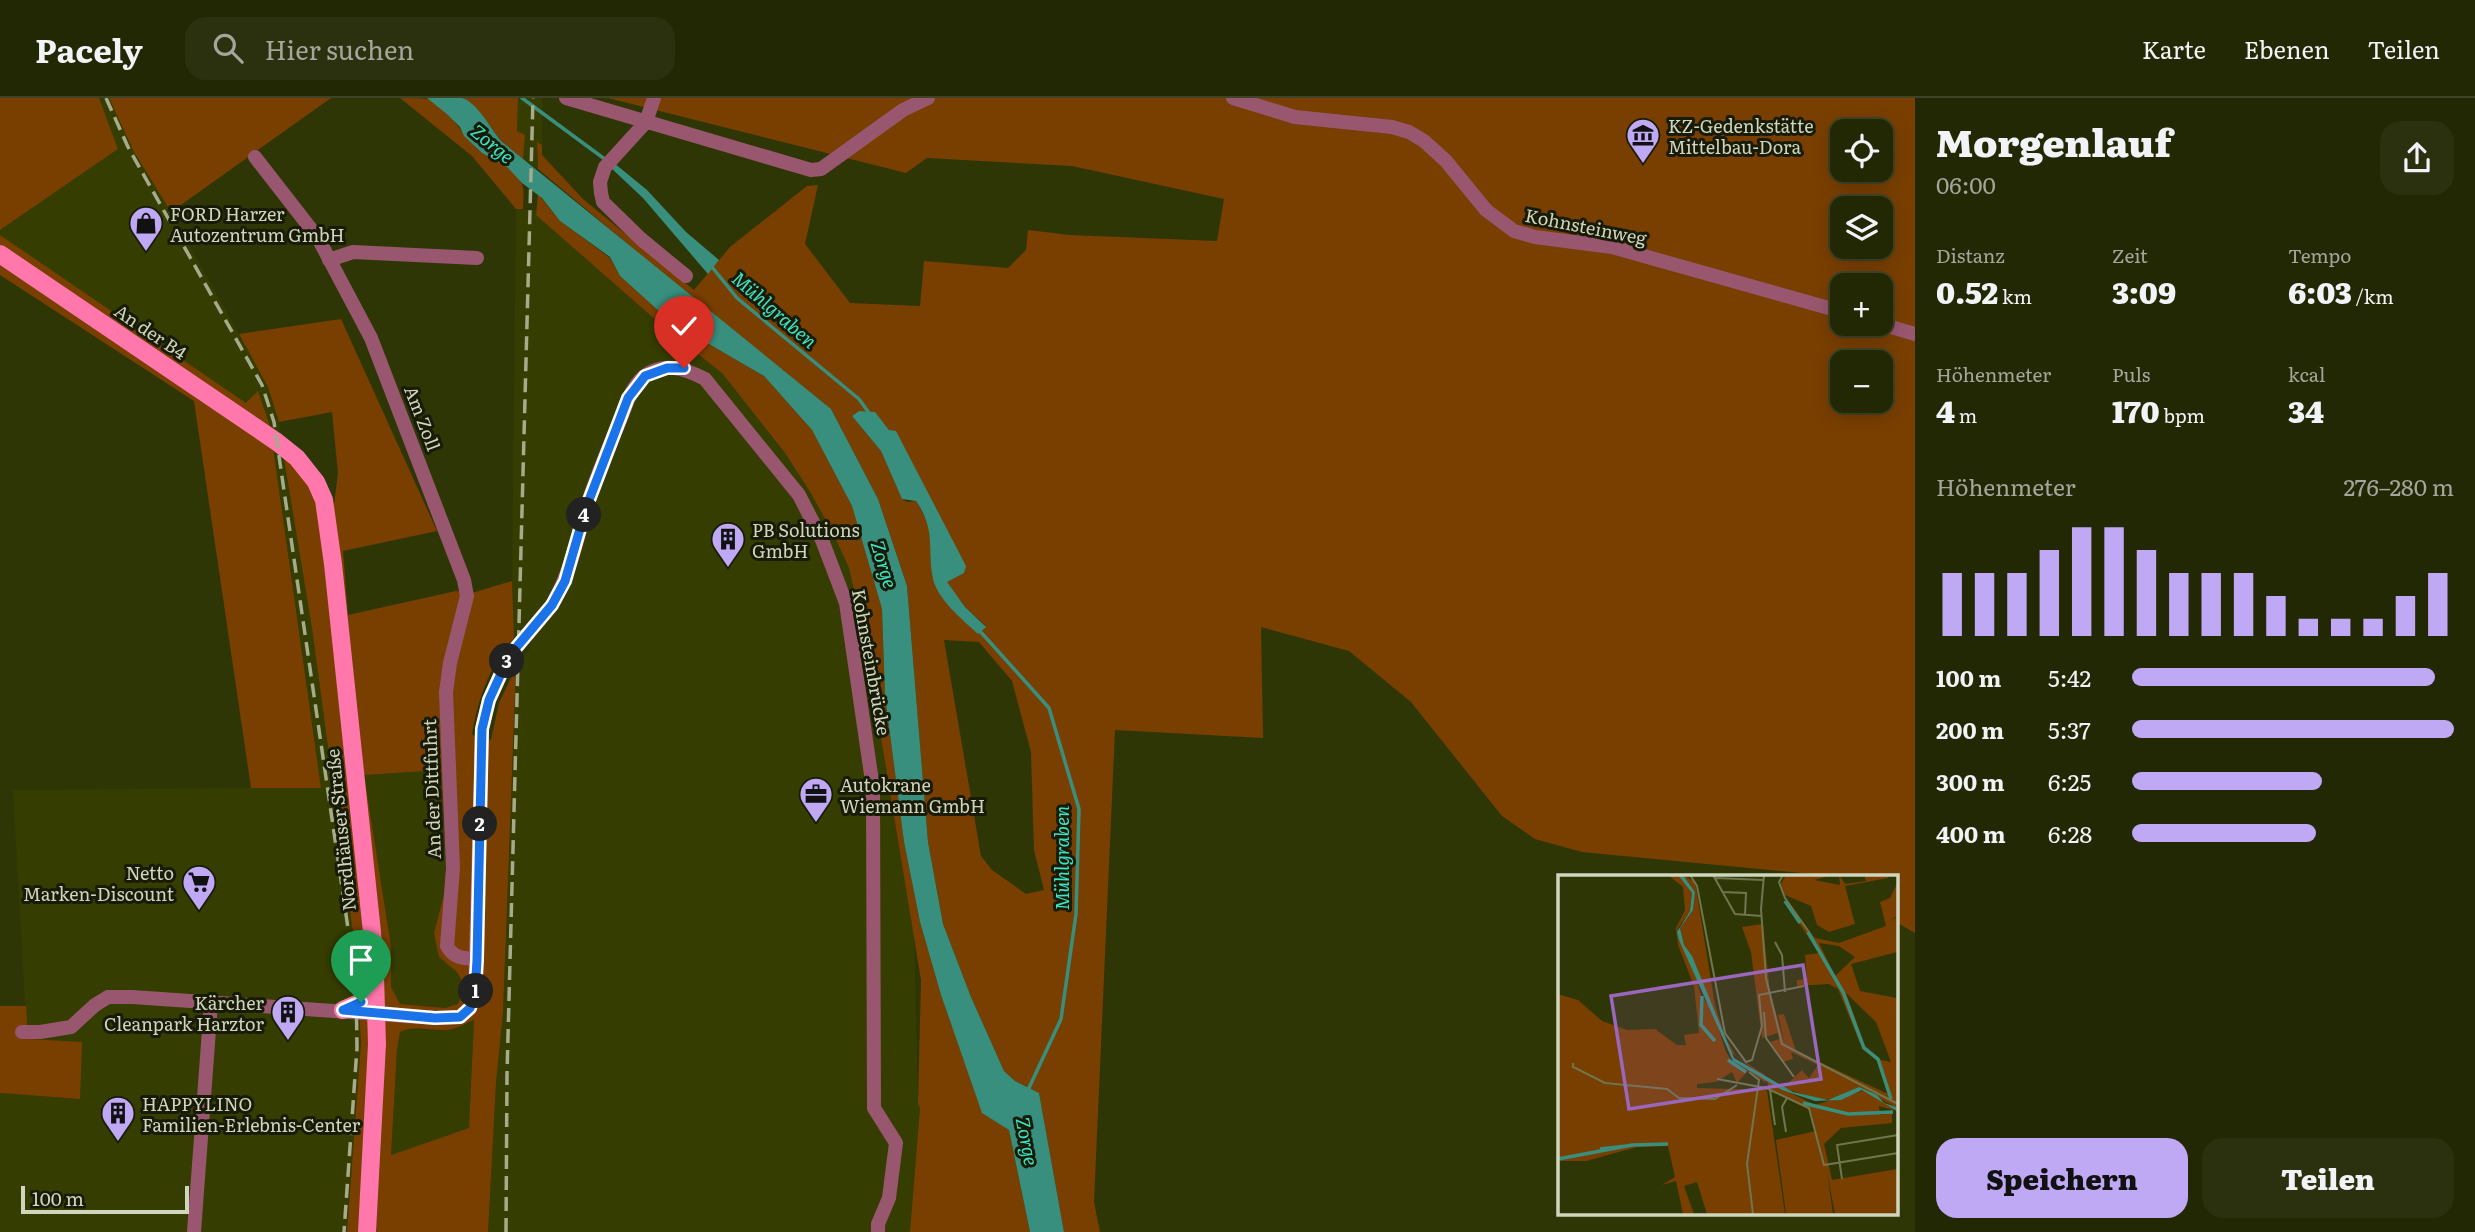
<!DOCTYPE html>
<html lang="de">
<meta charset="utf-8">
<style>
:root{--surface:#232804;--page:#2b300e;--text:#f1f3f6;--muted:#a3a69a;--line:#404426;--accent:#bfa8f4}
body{margin:0;font-family:Literata,serif;background:var(--page);color:var(--text);height:100vh;display:flex;flex-direction:column;font-size:26px;white-space:nowrap}
*{box-sizing:border-box;margin:0}
p{font-size:23px;color:var(--muted)}
.icon{flex:none;width:38px;height:38px;fill:none;stroke:currentColor;stroke-width:2;stroke-linecap:round;stroke-linejoin:round}
.map{position:relative;flex:1;overflow:hidden}
.side{display:flex;flex-direction:column;background:var(--surface);width:560px}
.side>*{flex:none}
.controls{position:absolute;left:1830px;top:21px;display:grid;gap:14px}
.controls a{display:grid;place-items:center;width:63px;height:63px;border-radius:14px;background:var(--surface);box-shadow:0 4px 18px #0003,0 0 0 2px var(--line);font-size:35px}
.scale{position:absolute;left:21px;bottom:18px;width:168px;box-sizing:border-box;padding-left:7px;border:4px solid #d0d5bd;border-top:0;font-size:19px;line-height:24px;white-space:nowrap;color:#d0d5bd;-webkit-text-stroke:5px #181b08;paint-order:stroke}
.pin{position:absolute;display:grid;place-items:center;width:60px;height:60px;color:#fff;margin:-72px -30px;border-radius:50% 50% 50% 0;rotate:-45deg;box-shadow:0 0 7px #0007}
.pin .icon{rotate:45deg}
.km{position:absolute;width:35px;height:35px;margin:-18px;border-radius:50%;background:#222;color:#fff;font-size:19px;line-height:35px;text-align:center}
.round{display:grid;place-items:center;flex:none;width:74px;height:74px;border-radius:21px;background:var(--page)}
.headline{display:flex;align-items:center;justify-content:space-between;height:119px;padding:0 21px}
h1{font-size:38px;font-weight:800;line-height:52px}
.figures{display:grid;grid-template-columns:repeat(3,1fr);gap:10px;height:119px;padding:7px 21px}
.figures div{display:grid;align-content:center}
.figures b{font-size:30px;font-weight:800}
.figures small{font-size:19px;font-weight:400}
.figures p{font-size:19px}
.chart{height:196px;padding:14px 21px}
.chart p{display:flex;justify-content:space-between}
.chart svg{width:100%;height:126px;margin-top:7px;stroke:var(--accent);stroke-width:6}
.cta{display:flex;gap:14px;margin-top:auto;padding:14px 21px}
.cta a{flex:1;height:80px;border-radius:21px;background:var(--accent);color:#111;font-size:28px;font-weight:800;line-height:80px;text-align:center}
.cta a+a{background:var(--page);color:var(--text)}
ul{padding:0 21px;list-style:none;font-size:23px}
li{display:grid;grid-template-columns:112px 84px 1fr;align-items:center;height:52px}
li i{height:18px;border-radius:9px;background:var(--accent)}
header{display:flex;align-items:center;gap:42px;box-sizing:border-box;height:98px;padding:0 35px;background:var(--surface);border-bottom:2px solid var(--line)}
header strong{font-size:33px}
nav{display:flex;gap:38px;margin-inline-start:auto;font-size:24px}
.search{width:490px;height:63px;background:var(--page);display:flex;align-items:center;gap:18px;box-sizing:border-box;padding:0 24px;border-radius:21px;color:var(--muted);font-size:26px}
main{display:flex;flex:1;min-height:0}
.map>svg:first-child{display:block}
</style>
<header>
<strong>Pacely</strong>
<div class="search"><svg class="icon" aria-label="search" viewBox="0 0 24 24"><circle cx="10" cy="10" r="6"/><path d="M15 15l6 6"/></svg>Hier suchen</div>
<nav><a>Karte</a><a>Ebenen</a><a>Teilen</a></nav>
</header>
<main>
<div class="map">
<svg width="1915" height="1134" viewBox="0 0 1915 1134">
<rect width="100%" height="100%" fill="#2f3605"/>
<path fill="#353d01" d="M99 0H109L134 54 171 114 268 289 279 324 312 530 356 857 361 945 347 1134H0V995L79 1001 27 941 13 692 321 689 270 328 258 294 246 306 0 137V132L118 51Z
M518 0H542V47L537 45 538 71 523 61 525 37 517 34Z
M516 111 536 112V117L666 231 722 275 785 355 809 392 834 437 849 470 864 536 914 837 918 1006 920 1010 910 1134H488L496 985 503 914 516 569 530 550V523L514 540 512 483Z
M441 672 447 769 439 859 457 874 465 889 458 906 445 910 400 906 391 889V848L364 676Z
M474 922 469 1030 391 1057 397 951 400 934 406 931 446 932 460 930Z"/>
<path fill="#793f01" fill-rule="evenodd" d="M0 0H99L118 51 0 132Z
M109 0H331L171 114 134 54Z
M400 0C408 0 421 0 428 1 452 12 462 39 482 55 495 64 514 69 521 84 525 91 523 104 523 111H516L472 58Z
M462 0H518L517 33 525 37 523 61 501 43 485 21Z
M608 0H1915V835L1896 824V779H1817L1811 776 1582 754 1535 741 1502 718 1411 604 1349 553 1261 529 1263 640 1115 632 1094 1104 1100 1134H1064L1039 995 1015 983 1004 973 971 899 943 826 928 744 907 488 878 401 831 311 696 203 538 71 537 44 542 47V57L583 101 694 192 730 149 807 88 818 87 805 146 850 205 920 208 924 163 1008 170 1026 152 1028 132 1070 137 1217 143 1224 101 1072 68 927 60 906 75ZM1843 33H1881V72H1843ZM1843 110H1881V149H1843ZM1843 187H1881V226H1843ZM1843 264H1881V303H1843ZM859 313 874 314 889 332 896 334 965 468 964 475 946 484 965 509 986 528 939 494 932 478V450L928 424 916 403 907 404 902 401 881 353 852 318ZM944 542 979 544 1012 583 1031 654 1034 752 1044 792 1026 796 992 772 981 758Z
M538 96 560 123 610 160 620 178 671 224 764 278 812 332 852 408 882 511 885 598 904 744 920 824 941 897 982 1014 1009 1032 1030 1134H910L920 1010 918 1006 921 882 864 536 849 470 834 437 809 392 785 355 722 275 666 231 536 117Z
M0 137 246 305 258 293 270 328 321 690H251L194 303 0 177Z
M341 221 437 433 343 453 348 517 456 493 472 495 512 483 514 540C489 569 478 600 472 637L491 642 499 605 516 569 503 914 496 985 488 1134H347L361 945 356 857 312 530 280 336 323 378 334 407 338 375 332 314 279 324 268 289 239 236ZM441 672 447 769 446 789 434 835 439 859 457 874 465 889 458 906 445 910 400 906 391 889V848L364 677ZM474 922 469 1030 391 1057 397 951 400 934C414 927 431 933 447 932 457 931 465 926 474 922Z
M0 908H26L28 941 82 944 80 1001 0 995Z"/>
<path fill="#398f7e" d="M427 0C437 0 452 0 462 0 477 4 491 31 501 43L831 311 878 401 907 488 928 744 943 826 971 899 1004 973 1015 983 1039 995 1064 1134H1030L1009 1032 982 1015 941 897 920 824 904 744 885 598 882 511 852 408 812 332 764 278 671 224 620 178 610 159 560 123 542 100 522 85 508 70 482 55 464 38 460 29 448 17Z
M614 65 647 92 686 134 719 162 708 176 643 100 610 69Z
M859 313 875 314 889 332 896 333 966 468 964 475 947 484 965 509 986 529 978 536C962 521 935 500 932 476 928 446 935 431 916 403L902 401 881 353 852 318Z"/>
<g fill="none" stroke-linecap="round" stroke-linejoin="round">
<path stroke="#398f7e" stroke-width="3.5" d="M522 0 606 62
M712 169 737 200 859 301 869 315
M979 532 1049 610 1079 711 1076 816 1061 921 1028 992"/>
<path stroke="#99576f" stroke-width="14" d="M566 0 811 72 821 71 903 12 928 0
M654 0 646 24 605 69 600 84 601 95 603 104 641 141 686 178
M1233 0 1295 19 1392 29 1409 34 1424 43 1446 63 1486 112 1514 133 1535 139 1612 149 1843 214
M255 59 318 140 371 240 464 482 467 498 450 565 446 594 453 770 447 848C454 861 464 860 477 861
M329 162 353 154 477 160
M1881 226 1915 236
M552 507C571 473 575 447 586 411 595 381 607 353 619 325 626 309 630 290 644 278 664 263 686 271 705 281L799 397 822 442 846 505 873 690 874 1010 896 1045 889 1100 878 1126V1134
M22 934H40L71 929 95 907 108 899H132L435 920 460 919 470 910 475 896 482 631 489 602 509 558
M194 1134 211 905"/>
<path stroke="#ff77ab" stroke-width="18" d="M0 156 277 344 297 360 316 384 324 402 333 466 372 834 375 878 377 946 367 1134
M343 912 361 904 373 881"/>
<path stroke="#a5ab8c" stroke-width="3.5" stroke-dasharray="14 7" stroke-linecap="butt" d="M106 0 128 49 262 287 274 324 356 885 357 950 344 1134
M506 1134 507 976 533 0"/>
<path stroke="#99576f" stroke-width="14" d="M509 558 552 507"/>
</g>
<g fill="none" stroke-linecap="round" stroke-linejoin="round">
<defs>
<path id="route" d="M361 904 343 912 435 920 460 919 470 910 475 895 477 862 482 631 489 602 509 558 552 507 565 483 586 410 628 300 645 278 667 270H684"/>
</defs>
<use href="#route" stroke="#fff" stroke-width="14"/>
<use href="#route" stroke="#1a73e8" stroke-width="9"/>
</g>
<defs>
<symbol id="museum-pin" viewBox="-11 -11 22 30"><path d="M0 17L-7.5 6A9.5 9.5 0 1 1 7.5 6Z" fill="#bfa8f4" stroke="#181b08"/><path d="M0-6L6-3V-2H-6V-3ZM-5-1h2V3h-2ZM-1-1h2V3h-2ZM3-1h2V3H3ZM-6 4H6V6H-6Z" fill="#111"/></symbol>
<symbol id="shop-pin" viewBox="-11 -11 22 30"><path d="M0 17L-7.5 6A9.5 9.5 0 1 1 7.5 6Z" fill="#bfa8f4" stroke="#181b08"/><path d="M-5-2.5h2.3a2.7 3.5 0 0 1 5.4 0H5L5.5 6h-11ZM-1.5-2.5h3a1.5 2.3 0 0 0-3 0Z" fill="#111"/></symbol>
<symbol id="building-pin" viewBox="-11 -11 22 30"><path d="M0 17L-7.5 6A9.5 9.5 0 1 1 7.5 6Z" fill="#bfa8f4" stroke="#181b08"/><path d="M-4-6H4V6H1V3H-1V6H-4ZM-2.5-4.3h1.7v1.8h-1.7ZM.8-4.3h1.7v1.8H.8ZM-2.5-1h1.7V.8h-1.7ZM.8-1h1.7V.8H.8Z" fill="#111"/></symbol>
<symbol id="office-pin" viewBox="-11 -11 22 30"><path d="M0 17L-7.5 6A9.5 9.5 0 1 1 7.5 6Z" fill="#bfa8f4" stroke="#181b08"/><path d="M-6-3h4V-5.5h4V-3h4V5H-6ZM-1-4.5V-3h2v-1.5ZM-6 0V1H6V0Z" fill="#111"/></symbol>
<symbol id="supermarket-pin" viewBox="-11 -11 22 30"><path d="M0 17L-7.5 6A9.5 9.5 0 1 1 7.5 6Z" fill="#bfa8f4" stroke="#181b08"/><path d="M-6-5.5h2.5l.6 2H6L4.5 2H-2.5L-4.4-4H-6ZM-1.5 3.2a1.3 1.3 0 1 0 .1 0ZM3 3.2a1.3 1.3 0 1 0 .1 0Z" fill="#111"/></symbol>
</defs>
<g fill-rule="evenodd">
<use href="#museum-pin" x="1624" y="18" width="38" height="52"/>
<use href="#shop-pin" x="127" y="106" width="38" height="52"/>
<use href="#building-pin" x="709" y="422" width="38" height="52"/>
<use href="#office-pin" x="797" y="677" width="38" height="52"/>
<use href="#supermarket-pin" x="180" y="765" width="38" height="52"/>
<use href="#building-pin" x="269" y="895" width="38" height="52"/>
<use href="#building-pin" x="99" y="996" width="38" height="52"/>
</g>
<g text-anchor="middle" dominant-baseline="central" stroke-width="6" stroke-linejoin="round" paint-order="stroke">
<g font-size="18" fill="#d0d5bd" stroke="#181b08" text-anchor="start">
<text x="1668" y="27">KZ-Gedenkstätte<tspan x="1668" dy="21">Mittelbau-Dora</tspan></text>
<text x="170" y="115">FORD Harzer<tspan x="170" dy="21">Autozentrum GmbH</tspan></text>
<text x="752" y="431">PB Solutions<tspan x="752" dy="21">GmbH</tspan></text>
<text x="840" y="686">Autokrane<tspan x="840" dy="21">Wiemann GmbH</tspan></text>
<text x="174" y="774" text-anchor="end">Netto<tspan x="174" dy="21">Marken-Discount</tspan></text>
<text x="264" y="904" text-anchor="end">Kärcher<tspan x="264" dy="21">Cleanpark Harztor</tspan></text>
<text x="142" y="1005">HAPPYLINO<tspan x="142" dy="21">Familien-Erlebnis-Center</tspan></text>
</g>
<g font-size="18" fill="#d0d5bd" stroke="#181b08">
<text transform="translate(1586 128) rotate(11)">Kohnsteinweg</text>
<text transform="translate(151 233) rotate(34)">An der B4</text>
<text transform="translate(423 320) rotate(69)">Am Zoll</text>
<text transform="translate(872 564) rotate(80)">Kohnsteinbrücke</text>
<text transform="translate(431 691) rotate(-92)">An der Dittfuhrt</text>
<text transform="translate(340 732) rotate(-96)">Nordhäuser Straße</text>
</g>
<g font-size="19" font-style="italic" fill="#3ce4c6" stroke="#181b08">
<text transform="translate(493 45) rotate(40)">Zorge</text>
<text transform="translate(775 211) rotate(41)">Mühlgraben</text>
<text transform="translate(885 466) rotate(73)">Zorge</text>
<text transform="translate(1061 760) rotate(-90)">Mühlgraben</text>
<text transform="translate(1028 1043) rotate(79)">Zorge</text>
</g>
</g>
<g transform="translate(1558 777)">
<rect width="340" height="340" fill="#2f3605"/>
<path d="M110 0 122 2 134 18 132 36 120 53 121 65 132 83 143 120 155 136 168 177 174 186 208 205V208L190 196 179 208 174 197 158 207 139 209V213L209 215 227 339H149L139 307 126 311 136 339H125L118 306 104 310 117 302 110 271 79 272 28 286H0V119L20 125 44 146 69 155 97 154 119 170H128L126 160 141 158 136 111 120 70 118 53 127 35 125 12ZM125 0 137 7 157 130 168 164 178 181 207 200V203L171 176 126 70 122 53 135 35 137 17ZM228 0H275L256 5 282 10 281 0 287 9 308 6 306 0H329L330 3 287 11 297 49 271 57 259 50 253 31 227 20 223 9ZM339 9V41L330 47 339 42V77L293 89 302 116 339 123V233L301 212 279 223 263 225 222 212 208 201 226 212 244 195 251 203 260 190 233 177 235 184 225 187 212 167 221 164 220 158 204 163 193 77 184 52 205 49 212 117 227 169 220 140 226 139 238 176 330 219 319 186 304 173 280 114 271 109 239 111V105L249 104 247 80 261 78 225 24 257 63 281 68 328 51 322 27 332 23ZM261 68 281 71 297 82 277 101ZM288 118 318 147 333 187 323 185 307 171ZM209 206 257 230 307 215 339 236 321 231 322 240 334 238V248L283 253 266 269 274 305 339 294V339H277L269 297 275 339H228L218 265 258 256 253 236 211 214Z" fill="#793f01" fill-rule="evenodd"/>
<path d="M120 0H125L137 17 135 35 122 53 126 70 134 81 176 183 235 217 270 225 301 212 319 220 326 228 338 232 339 236 304 215 283 225 257 226 224 215 175 186 121 65 119 57 132 36 134 18Z" fill="#398f7e"/>
<path fill="none" stroke="#398f7e" stroke-width="3.5" d="M227 26 242 48M250 57 285 117 306 173 320 184 333 224M144 121 143 150 157 166M170 185 188 197M245 228 290 239 335 237M42 274 69 271M0 284 74 270 110 269"/>
<path fill="none" stroke="#6f764f" stroke-width="2" d="M132 0 139 11 167 158 188 187 194 185 204 151 201 120 246 111M155 0 177 39 204 41M206 0 203 34 208 103 224 169 340 229M225 0 221 7 227 23 251 57M157 3 206 5M164 17 188 18 187 40M217 67 224 80 227 117M206 137 208 163 236 202M15 188V192L47 208 109 214 121 223 157 224 179 210M191 197 201 205 189 289 195 339M159 204 208 213 251 233 266 290 340 278M212 215 217 250M228 257 224 232 229 223M284 304 279 270 340 260"/>
<path fill="#9967be" fill-opacity="0.15" stroke="#9967be" stroke-width="3.5" d="M245 90 263 204 71 234 53 121Z"/>
<rect width="340" height="340" fill="none" stroke="#d0d5bd" stroke-width="3.5"/>
</g>
</svg>
<div class="controls">
<a><svg class="icon" aria-label="locate" viewBox="0 0 24 24"><circle cx="12" cy="12" r="6"/><path d="M12 2v4M12 18v4M2 12h4M18 12h4"/></svg></a>
<a><svg class="icon" aria-label="layers" viewBox="0 0 24 24"><path d="M12 4l9 5-9 5-9-5zM3 14l9 5 9-5"/></svg></a>
<a>+</a>
<a>−</a>
</div>
<div class="scale">100 m</div>
<div class="pin" style="left:361px;top:904px;background:#1e9e55"><svg class="icon" aria-label="arrive" viewBox="0 0 24 24"><path d="M6 21V4h12l-3 4 3 4H6"/></svg></div>
<div class="pin" style="left:684px;top:270px;background:#d93025"><svg class="icon" aria-label="check" viewBox="0 0 24 24"><path d="M5 12l5 5 9-10"/></svg></div>
<b class="km" style="left:476px;top:893px">1</b>
<b class="km" style="left:480px;top:726px">2</b>
<b class="km" style="left:507px;top:563px">3</b>
<b class="km" style="left:584px;top:417px">4</b>
</div>
<section class="side">
<div class="headline"><div><h1>Morgenlauf</h1><p>06:00</p></div><a class="round"><svg class="icon" aria-label="share" viewBox="0 0 24 24"><path d="M12 15V3M7 8l5-5 5 5M5 13v7h14v-7"/></svg></a></div>
<div class="figures">
<div><p>Distanz</p><b>0.52<small> km</small></b></div>
<div><p>Zeit</p><b>3:09</b></div>
<div><p>Tempo</p><b>6:03<small> /km</small></b></div>
</div>
<div class="figures">
<div><p>Höhenmeter</p><b>4<small> m</small></b></div>
<div><p>Puls</p><b>170<small> bpm</small></b></div>
<div><p>kcal</p><b>34</b></div>
</div>
<div class="chart"><p><span>Höhenmeter</span>276–280 m</p>
<svg viewBox="0 0 160 44" preserveAspectRatio="none"><path d="M5 44V22M15 44V22M25 44V22M35 44V14M45 44V6M55 44V6M65 44V14M75 44V22M85 44V22M95 44V22M105 44V30M115 44V38M125 44V38M135 44V38M145 44V30M155 44V22"/></svg>
</div>
<ul>
<li><b>100 m</b>5:42<i style="width:94%"></i></li>
<li><b>200 m</b>5:37<i style="width:100%"></i></li>
<li><b>300 m</b>6:25<i style="width:59%"></i></li>
<li><b>400 m</b>6:28<i style="width:57%"></i></li>
</ul>
<div class="cta"><a>Speichern</a><a>Teilen</a></div>
</section>
</main>
